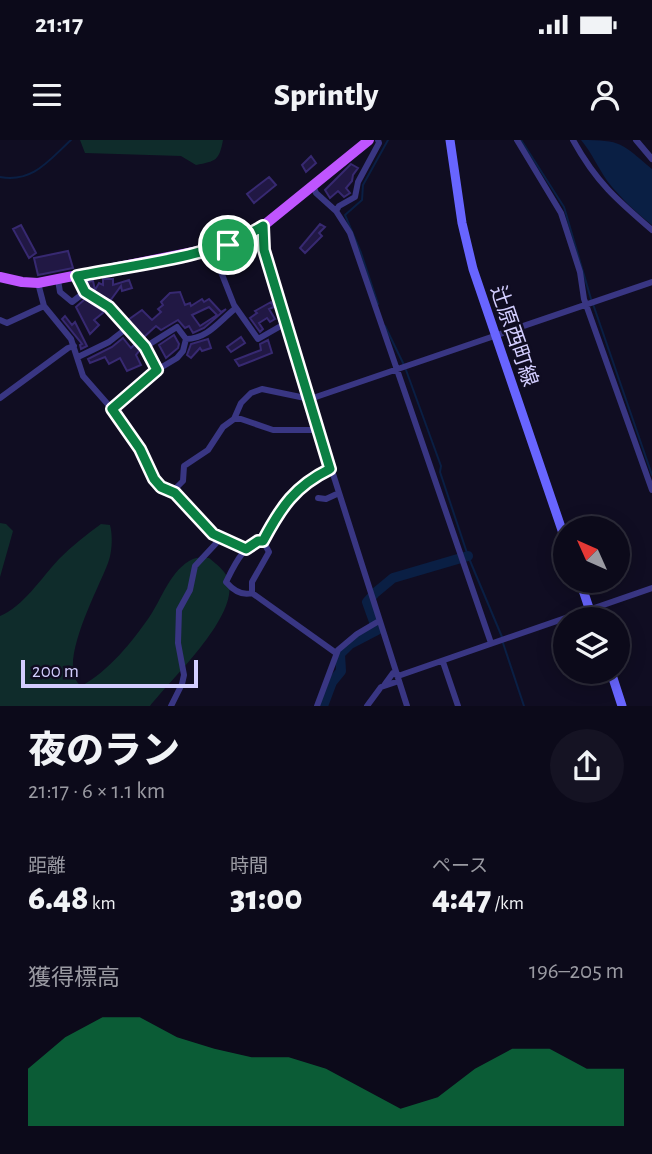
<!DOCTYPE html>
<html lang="ja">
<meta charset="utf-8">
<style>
:root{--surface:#0c0a1a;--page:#151323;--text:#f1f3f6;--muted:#9a9aa2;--line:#2c2b39;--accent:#0b8043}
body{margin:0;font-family:"Alegreya Sans","Noto Sans JP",sans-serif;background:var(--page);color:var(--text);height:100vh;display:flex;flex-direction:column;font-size:26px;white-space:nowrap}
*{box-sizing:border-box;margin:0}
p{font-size:23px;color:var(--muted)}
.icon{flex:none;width:38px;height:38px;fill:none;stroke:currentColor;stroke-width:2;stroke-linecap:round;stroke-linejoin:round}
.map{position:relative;height:566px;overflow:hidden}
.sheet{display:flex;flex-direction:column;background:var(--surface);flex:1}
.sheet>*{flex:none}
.needle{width:46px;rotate:315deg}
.buttons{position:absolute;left:553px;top:376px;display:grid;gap:14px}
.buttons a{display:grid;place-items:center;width:77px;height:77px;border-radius:50%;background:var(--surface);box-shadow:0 4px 18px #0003,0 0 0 2px var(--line);font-size:35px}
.scale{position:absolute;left:21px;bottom:18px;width:177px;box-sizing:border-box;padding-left:7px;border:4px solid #d3ceff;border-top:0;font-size:19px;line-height:24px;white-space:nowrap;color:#d3ceff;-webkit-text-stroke:5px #100d22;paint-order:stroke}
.pin{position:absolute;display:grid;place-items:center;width:60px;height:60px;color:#fff;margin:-30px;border:4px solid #fff;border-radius:50%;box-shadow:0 2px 7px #0007}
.round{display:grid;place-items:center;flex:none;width:74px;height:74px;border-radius:37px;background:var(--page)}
.head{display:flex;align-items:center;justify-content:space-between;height:119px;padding:0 28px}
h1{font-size:38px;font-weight:800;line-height:52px}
.stats{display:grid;grid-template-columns:repeat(3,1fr);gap:10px;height:119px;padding:7px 28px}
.stats div{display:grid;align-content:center}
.stats b{font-size:35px;font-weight:800}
.stats small{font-size:19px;font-weight:400}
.stats p{font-size:19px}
.chart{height:196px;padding:14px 28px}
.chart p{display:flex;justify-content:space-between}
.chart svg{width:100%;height:126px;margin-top:7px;fill:var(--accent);opacity:.7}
.status{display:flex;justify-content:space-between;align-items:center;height:49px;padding:0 35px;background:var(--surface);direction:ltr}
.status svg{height:19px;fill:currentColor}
header{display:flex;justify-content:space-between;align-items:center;height:91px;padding:0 28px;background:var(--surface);font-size:32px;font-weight:800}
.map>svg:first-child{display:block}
</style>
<div class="status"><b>21:17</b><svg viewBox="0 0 49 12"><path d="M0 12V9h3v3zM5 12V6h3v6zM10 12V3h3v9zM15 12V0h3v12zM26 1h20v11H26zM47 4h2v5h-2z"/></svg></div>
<header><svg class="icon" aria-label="menu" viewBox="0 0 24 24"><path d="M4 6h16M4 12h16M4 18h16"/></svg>Sprintly<svg class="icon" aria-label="person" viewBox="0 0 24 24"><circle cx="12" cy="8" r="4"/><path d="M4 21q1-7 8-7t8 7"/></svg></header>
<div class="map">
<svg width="652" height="566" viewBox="0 0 652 566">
<rect width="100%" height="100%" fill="#100d22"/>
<path fill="#0f2c2b" d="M80 0H223C219 21 216 21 196 25L181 16 85 13Z
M0 383 6 384 13 391 0 437Z
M101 384 110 385C113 396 112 413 108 423 99 448 55 527 81 546 108 532 133 501 150 476 162 458 171 429 193 419 197 417 204 418 209 418 217 425 227 431 229 443 236 479 171 539 150 566H0V476C24 466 41 438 59 419 72 406 86 395 101 384Z"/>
<path fill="#0a1f44" d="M581 0C622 0 621 3 652 29V85C636 73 620 57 608 42 598 28 592 13 581 0Z"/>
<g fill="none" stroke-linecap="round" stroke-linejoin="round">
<path stroke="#0a1f44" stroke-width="2" d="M521 0 564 67 591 159
M0 37C33 43 49 20 71 0
M378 164 361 113 345 75 362 60 363 45 388 0
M593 164 652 335
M385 186 404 225
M406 230 441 326 440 332 468 416 502 497
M503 503 524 566"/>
<path stroke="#0a1f44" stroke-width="10" d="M323 566 332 542 341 531 340 514 350 504 377 490 367 462 375 453 393 438 468 416"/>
</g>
<path fill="#211844" stroke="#372971" stroke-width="2" fill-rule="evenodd" d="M311 16 316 23 306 32 302 25Z
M351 24 358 28 353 35 352 41 346 48 350 53 344 57 338 51 330 58 325 50Z
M269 37 276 45 254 63 247 54Z
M320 84 325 87 319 93 322 96 305 113 300 108Z
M21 85 36 113 29 118 13 89Z
M68 111 73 128 38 135 34 118Z
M103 139H113V145L129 140 132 148 122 151 121 146 110 161 89 148 87 142 93 141 95 150 99 143 103 145Z
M180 152 185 165 190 163 191 166 202 159 204 162 209 159 221 172 226 169 204 188 193 193 189 186 185 188 178 180 161 190 156 186 144 197 128 180 142 170 152 180 161 172 158 169 163 165 161 162 170 153ZM209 167 217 175 200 186 192 175Z
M85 159 104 172 94 180 99 185 90 194 76 167Z
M271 162 274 167 269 169 275 179 270 182 267 178 259 183 263 189 260 192 250 178 257 173 255 171Z
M65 176 72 185 75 182 87 206 81 209 80 205 82 204 62 179Z
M174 195 179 204 178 208 166 218 159 205Z
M241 197 245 203 231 212 227 207Z
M123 198 131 208 135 204 140 210 136 215 141 225 127 231 120 218 109 224 105 217 90 223 88 219 112 207Z
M208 199 211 208 202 211 200 208 191 218 187 215 191 204Z
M268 200 272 213 239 226 235 220 261 210 260 204Z"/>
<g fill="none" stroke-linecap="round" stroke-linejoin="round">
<path stroke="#393683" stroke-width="6" d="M517 0 561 73 580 132 584 159 652 350
M573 0C596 42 617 60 652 90
M636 0 652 19
M313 46 316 53 336 71 350 93 491 503
M336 71 339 66 355 57 358 42 379 3 378 0
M263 86V110L298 224 407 566
M212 109 234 165 258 199 286 183
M77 136 85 152 109 167 145 207 157 230
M58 140 60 152 72 162 85 152
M38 143 44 166 71 199 83 236 112 269 140 309 154 339 161 347 175 353 213 394 246 409
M0 180 7 183 44 166
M186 199C208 199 220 180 236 168
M78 217 109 202 127 188
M0 258 68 208 74 206
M112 269 157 230 177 218 183 211 186 199 177 187 145 207
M234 279H241L273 290H318
M330 329C295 346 281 368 263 401 243 404 234 426 226 442 233 450 242 456 252 453L336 513
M172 352 183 341 184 326 208 310 223 287 234 279 241 263 251 253 262 249 310 259 652 142
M318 358 326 359 339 353
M252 453V442L269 412 263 401
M443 522 458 566
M385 544 393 533 398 536 652 448
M171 566 182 544 184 535 178 503 179 470 190 450 195 426 221 398
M317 566 338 510 357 494 379 481
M367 566 381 547 399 541"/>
<path stroke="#6865ff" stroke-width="9" d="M450 0 462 83 473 129 565 399
M580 441 593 480
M611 532 622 566"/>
<path stroke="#bf55ff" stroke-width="10" d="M0 137 22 142 38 143 228 105 263 86 369 0"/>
</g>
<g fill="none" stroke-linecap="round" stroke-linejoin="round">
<defs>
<path id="route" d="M263 86 264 110 330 329C295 346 281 367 263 401H258L246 409 213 394 175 353 161 347 154 339 140 309 112 269 157 230 145 207 109 167 85 152 77 136C137 124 212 118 263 86Z"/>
</defs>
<use href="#route" stroke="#fff" stroke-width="14"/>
<use href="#route" stroke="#0b8043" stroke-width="9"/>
</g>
<g text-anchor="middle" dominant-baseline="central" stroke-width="5" stroke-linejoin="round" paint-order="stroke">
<g font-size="21" fill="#d3ceff" stroke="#100d22">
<text transform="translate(514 196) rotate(71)">辻原西町線</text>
</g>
</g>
</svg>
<div class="buttons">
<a><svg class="needle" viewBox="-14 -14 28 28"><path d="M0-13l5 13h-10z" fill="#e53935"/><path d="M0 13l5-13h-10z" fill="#9a9aa2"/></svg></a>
<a><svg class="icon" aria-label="layers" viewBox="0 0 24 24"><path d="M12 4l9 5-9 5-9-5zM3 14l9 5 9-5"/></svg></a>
</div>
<div class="scale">200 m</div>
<div class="pin" style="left:228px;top:105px;background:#1e9e55"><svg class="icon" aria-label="arrive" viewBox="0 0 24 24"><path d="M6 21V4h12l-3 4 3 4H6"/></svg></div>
</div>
<section class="sheet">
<div class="head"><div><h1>夜のラン</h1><p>21:17 · 6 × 1.1 km</p></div><a class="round"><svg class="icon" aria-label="share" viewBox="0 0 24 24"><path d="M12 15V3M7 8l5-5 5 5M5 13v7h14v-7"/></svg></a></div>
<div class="stats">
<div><p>距離</p><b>6.48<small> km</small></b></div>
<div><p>時間</p><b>31:00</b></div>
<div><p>ペース</p><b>4:47<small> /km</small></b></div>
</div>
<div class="chart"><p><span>獲得標高</span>196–205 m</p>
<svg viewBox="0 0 160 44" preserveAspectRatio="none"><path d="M0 44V24L10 13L20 6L30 6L40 13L50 17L60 20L70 20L80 24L90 31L100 38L110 34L120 24L130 17L140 17L150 24L160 24V44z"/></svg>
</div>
</section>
